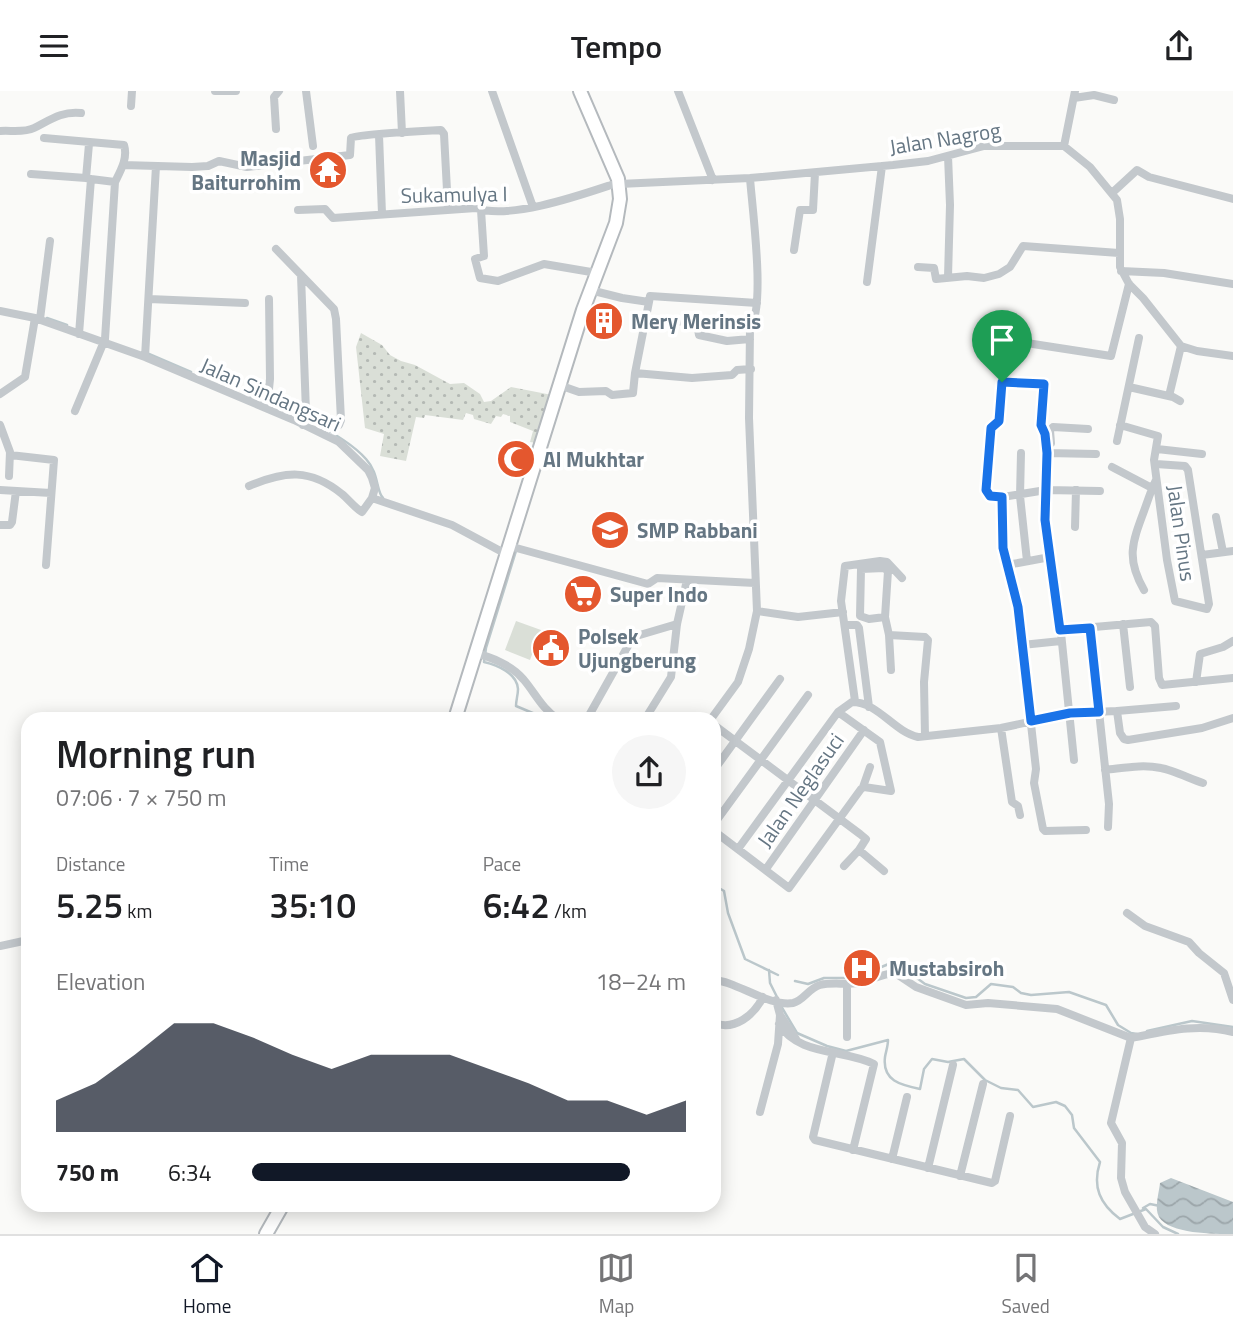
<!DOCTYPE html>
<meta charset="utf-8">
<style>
:root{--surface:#fff;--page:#f6f6f6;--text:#202124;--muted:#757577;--line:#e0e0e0;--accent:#111827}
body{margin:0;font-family:"Titillium Web",sans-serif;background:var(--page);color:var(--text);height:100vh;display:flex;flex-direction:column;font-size:26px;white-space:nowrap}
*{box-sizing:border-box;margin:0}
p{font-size:23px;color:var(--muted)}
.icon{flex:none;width:38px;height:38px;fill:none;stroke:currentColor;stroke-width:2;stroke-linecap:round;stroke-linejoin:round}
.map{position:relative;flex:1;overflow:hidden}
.sheet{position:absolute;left:21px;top:621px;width:700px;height:500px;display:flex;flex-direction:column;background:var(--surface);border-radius:21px;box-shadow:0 4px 18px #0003}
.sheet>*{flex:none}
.pin{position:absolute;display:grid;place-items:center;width:60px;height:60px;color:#fff;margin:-72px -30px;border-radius:50% 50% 50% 0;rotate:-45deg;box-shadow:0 0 7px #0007}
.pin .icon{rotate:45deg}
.round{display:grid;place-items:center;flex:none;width:74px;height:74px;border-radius:37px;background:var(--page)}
.headline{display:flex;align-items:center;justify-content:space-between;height:119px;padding:0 35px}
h1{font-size:38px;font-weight:600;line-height:52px}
.metrics{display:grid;grid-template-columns:repeat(3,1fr);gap:10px;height:119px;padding:7px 35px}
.metrics div{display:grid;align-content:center}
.metrics b{font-size:35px;font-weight:600}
.metrics small{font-size:19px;font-weight:400}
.metrics p{font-size:19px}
.chart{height:196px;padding:14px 35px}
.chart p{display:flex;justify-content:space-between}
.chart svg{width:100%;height:126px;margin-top:7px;fill:var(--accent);opacity:.7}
ul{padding:0 35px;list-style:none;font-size:23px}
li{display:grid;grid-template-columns:112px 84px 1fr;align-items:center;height:52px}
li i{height:18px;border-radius:9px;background:var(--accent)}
header{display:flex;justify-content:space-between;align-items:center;height:91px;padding:0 35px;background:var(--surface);font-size:32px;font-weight:600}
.dock{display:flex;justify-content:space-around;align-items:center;height:98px;border-top:2px solid var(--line);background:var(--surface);font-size:19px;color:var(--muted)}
.dock a{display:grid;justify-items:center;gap:4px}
.dock .selected{color:var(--accent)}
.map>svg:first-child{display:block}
</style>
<header><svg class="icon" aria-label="menu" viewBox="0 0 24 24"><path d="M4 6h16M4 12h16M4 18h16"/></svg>Tempo<svg class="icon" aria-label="share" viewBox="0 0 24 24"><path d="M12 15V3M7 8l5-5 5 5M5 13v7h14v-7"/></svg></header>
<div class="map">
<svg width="1233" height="1143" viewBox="0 0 1233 1143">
<defs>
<pattern id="grass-dots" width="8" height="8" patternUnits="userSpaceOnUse" patternTransform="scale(1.75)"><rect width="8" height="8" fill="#dadfd7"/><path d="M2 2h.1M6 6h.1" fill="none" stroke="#b4b9b4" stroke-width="1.8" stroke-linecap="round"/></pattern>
<pattern id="water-waves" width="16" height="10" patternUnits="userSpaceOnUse" patternTransform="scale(1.75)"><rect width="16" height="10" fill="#bbc7cb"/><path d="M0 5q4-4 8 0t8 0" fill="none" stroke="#9ca6aa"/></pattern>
</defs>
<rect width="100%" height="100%" fill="#fafaf8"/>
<path fill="url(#grass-dots)" d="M361 242 382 254 390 264 401 270 415 274 450 293 464 292 480 303 484 311 491 310 511 296 552 304 536 352 530 351 533 340 510 331V325L503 323 501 326 496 325 491 333 474 328 473 324 466 322 463 329 425 324 424 327 416 326 406 370 380 365 384 343 365 337 356 256Z"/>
<path fill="#dadfd7" d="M516 530 541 539 530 569 505 559Z"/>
<path fill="url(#water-waves)" d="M1171 1087 1233 1111V1143C1214 1143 1169 1143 1159 1126 1154 1117 1159 1102 1160 1092Z"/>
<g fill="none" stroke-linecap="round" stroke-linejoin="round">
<path stroke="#bbc7cb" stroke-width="2.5" d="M47 227 67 234
M149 263 191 281
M245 304C281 315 342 341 366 368 379 382 376 400 383 407
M516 460 486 557 484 571C497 574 517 582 518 598 518 604 516 609 516 615L547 628
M714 794 724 800 728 822 745 868 778 884
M769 879 770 892 777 906
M795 890 808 893 824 887H855L891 872 898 873 925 893 966 907 976 906 991 893 1013 896 1021 902 1031 904 1069 901 1086 907 1106 914 1118 934 1131 942 1137 943
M781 915 797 942 827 955 846 960 888 949C888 955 886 960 885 966 882 990 901 994 920 998L924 978 932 968 948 971 964 968 985 989 1001 997 1018 999 1033 1016 1056 1011 1065 1015 1072 1024 1074 1037 1100 1071C1092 1096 1100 1113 1120 1128L1146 1118 1163 1136 1178 1143
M1147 940 1192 930 1233 936
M1143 1117 1150 1113 1160 1115
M273 1143 289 1115"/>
<defs>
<path id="highway" d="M455 628 583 219 616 132 620 108 618 88 580 0
M266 1143 282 1115"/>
</defs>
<use href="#highway" stroke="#b4b9bd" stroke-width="16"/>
<path stroke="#c3c8cc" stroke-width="8" d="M215 0H236
M306 0 313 55
M400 0 402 42
M492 0 533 116
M678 0 713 89
M1074 7 1094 4 1114 9
M131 15 132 0
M276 38 274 6 279 0
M0 40C10 39 24 42 34 37 50 29 61 20 81 22
M379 44 382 123
M44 47 124 54C128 67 121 79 115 91L105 248 75 320
M1064 55 1075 0
M123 74 192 76 208 75 219 70 247 76 350 64 351 47C357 43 427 40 441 39L444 43 448 118
M31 83 86 87
M91 88 115 91
M619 93 750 87 893 74 928 70 984 55H1064L1090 76 1117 109 1120 128V176L1129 193 1143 207 1181 255 1197 260 1233 265
M1112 102 1137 79 1149 86 1233 108
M298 119 325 118 333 127 476 117C508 129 578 105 611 94
M481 119 484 165 475 168 480 187 498 190 544 173 597 182
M276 158 334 218 336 228 341 329 339 334H333L306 321
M794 159 800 119H813L815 82
M918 176 934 177 936 188 967 185 984 187 999 183 1010 176 1023 155 1119 162
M1121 180 1164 182 1233 193
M301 184 306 321 303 334
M948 186 950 114 948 65
M867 191 882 75
M590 199 622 207 649 211 635 282 692 287 732 284 737 279 751 278
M149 208 245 212
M649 211 650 205 757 212
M0 220 35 227 145 266 294 329 339 351 368 379 372 387 375 397 372 407 362 421C355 417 349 409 342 403 310 377 285 380 249 395
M40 228 50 150
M664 229 697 232 699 244 727 250 750 248
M79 243 91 88 86 87 89 53
M145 266 156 75
M1002 291 1044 293 1041 333 1044 343 1047 362 1046 399 1100 400
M559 294 579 301 606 300 612 304 633 302 635 282
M1129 296 1173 306 1180 310
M0 303 25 286 35 227
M1169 305 1181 255
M267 317 270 288 269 208
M0 334 10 361 9 385
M1120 334 1158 345 1154 369 1167 469 1175 510 1207 518 1209 513 1188 379 1185 375 1156 373
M1117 350 1139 247
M1051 352 1050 339 1053 336 1088 338
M1157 358 1202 363
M1021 362 1020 405 1027 470
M1047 362 1096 363
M10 364 54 369 46 474
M1112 376 1152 397
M0 399 51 402
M1002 406 1003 456 1018 516 1036 678 1034 692 1043 738 1045 740 1086 739
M372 407 452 434 506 463
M1216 426 1223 461
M0 434H10L12 431 16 400
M1075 436 1076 399
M509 455 648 493 657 487 755 492
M1202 464 1233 460
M1007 474 1050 466
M1144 499C1126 468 1132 452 1144 420 1148 409 1151 399 1156 389
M757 520 798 526 843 521
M885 526 869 528 860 525 861 478 884 477 888 480 885 526 889 544 925 546 928 549 924 591 925 645
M1123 533 1130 596
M848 534H857L859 537 869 616
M1090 537 1109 713 1108 736
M1060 539 1151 531 1155 535 1159 587 1162 594 1233 587
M889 544 891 579
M1022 554 1061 550
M474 562C492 566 513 575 524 589 535 602 543 619 558 628
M1196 591 1200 563 1223 556 1233 550
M855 610 841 510 845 475 880 470 887 471 902 487
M1117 620 1176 615
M587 628 633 546 677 533
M645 628 671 586 677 533 687 489
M711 628 738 591 749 558 757 520 749 327 750 237C766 217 752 116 750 87
M714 634 860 743 866 748 859 759 884 780
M1001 637 1012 711 1018 715 1020 724
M1074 669 1060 532 1047 451 1045 429 1046 399 997 407 989 404 986 398 991 337 1000 327 1005 253 1007 249 1111 265 1129 193
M714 679 780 588
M1105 679C1124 677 1142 673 1161 677 1172 679 1191 688 1203 692
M863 696 870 676
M714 733 808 604
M714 740 789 797 861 698 864 696 891 700 880 651 838 621
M738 758 838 621 852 611C878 611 894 641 918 646L1001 637 1070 622 1117 620 1120 642 1124 648 1128 649 1202 637 1233 627
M844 775 859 759
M766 778 864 639
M1127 822 1145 835 1189 851 1199 862 1224 882 1233 909
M0 855 28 849
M714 889C736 890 769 916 793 912 803 910 809 897 820 894 832 891 845 894 858 892 871 889 882 883 895 882L916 896 966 914 988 912 1057 918 1131 947
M780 924 796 948
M714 932C735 940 754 924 763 906
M779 933C798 965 844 958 874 973L853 1059
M847 946V893
M1131 947 1111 1032 1122 1052 1121 1087 1125 1101 1145 1136 1155 1143
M1131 947C1167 940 1197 932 1233 941
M833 961 813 1046 815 1049 992 1092 995 1090 1010 1025
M760 1021 778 953 780 924 776 909
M892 1068 907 1006
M928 1077 953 974
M960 1085 983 993"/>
<use href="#highway" stroke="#fff" stroke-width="12"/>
</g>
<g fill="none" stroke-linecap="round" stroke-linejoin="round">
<defs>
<path id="route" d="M1002 291 1044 293 1041 334 1045 343 1047 362 1045 429 1060 539 1090 537 1099 621 1070 622 1031 630 1018 516 1003 457 1002 406 990 405 986 399 991 337 999 330Z"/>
</defs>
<use href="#route" stroke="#fff" stroke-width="14"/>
<use href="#route" stroke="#1a73e8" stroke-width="9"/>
</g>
<defs>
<symbol id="temple-disc" viewBox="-11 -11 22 22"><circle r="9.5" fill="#e4572e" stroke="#fff"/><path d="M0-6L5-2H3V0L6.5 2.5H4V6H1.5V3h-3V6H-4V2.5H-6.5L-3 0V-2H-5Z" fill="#fff"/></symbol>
<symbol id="building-disc" viewBox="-11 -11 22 22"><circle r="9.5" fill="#e4572e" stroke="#fff"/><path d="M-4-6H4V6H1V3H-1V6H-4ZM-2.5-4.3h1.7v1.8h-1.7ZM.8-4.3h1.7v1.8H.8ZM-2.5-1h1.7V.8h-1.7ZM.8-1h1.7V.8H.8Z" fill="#fff"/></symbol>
<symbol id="mosque-disc" viewBox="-11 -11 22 22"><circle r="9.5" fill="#e4572e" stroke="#fff"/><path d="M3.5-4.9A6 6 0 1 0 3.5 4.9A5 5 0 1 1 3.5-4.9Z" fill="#fff"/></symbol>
<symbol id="school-disc" viewBox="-11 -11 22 22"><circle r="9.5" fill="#e4572e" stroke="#fff"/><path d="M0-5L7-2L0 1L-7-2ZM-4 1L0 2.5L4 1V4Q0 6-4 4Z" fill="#fff"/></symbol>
<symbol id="supermarket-disc" viewBox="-11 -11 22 22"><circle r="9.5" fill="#e4572e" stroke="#fff"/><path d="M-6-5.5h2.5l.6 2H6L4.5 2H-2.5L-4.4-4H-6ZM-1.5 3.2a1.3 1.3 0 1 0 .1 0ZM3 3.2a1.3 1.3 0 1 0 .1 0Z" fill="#fff"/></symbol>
<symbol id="civic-disc" viewBox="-11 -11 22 22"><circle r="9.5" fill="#e4572e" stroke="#fff"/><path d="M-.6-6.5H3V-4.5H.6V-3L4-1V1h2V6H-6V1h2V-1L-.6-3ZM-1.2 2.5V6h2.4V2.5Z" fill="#fff"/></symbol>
<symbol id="hospital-disc" viewBox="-11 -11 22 22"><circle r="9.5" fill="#e4572e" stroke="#fff"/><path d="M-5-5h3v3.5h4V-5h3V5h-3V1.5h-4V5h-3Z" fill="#fff"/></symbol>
</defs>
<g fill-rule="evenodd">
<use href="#temple-disc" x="306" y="57" width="44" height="44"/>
<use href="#building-disc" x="582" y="208" width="44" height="44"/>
<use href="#mosque-disc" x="494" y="346" width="44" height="44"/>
<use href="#school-disc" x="588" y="417" width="44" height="44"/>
<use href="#supermarket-disc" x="561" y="481" width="44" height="44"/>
<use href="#civic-disc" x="529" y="535" width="44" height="44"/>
<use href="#hospital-disc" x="840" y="855" width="44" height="44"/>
</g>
<g text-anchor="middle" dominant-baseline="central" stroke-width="7" stroke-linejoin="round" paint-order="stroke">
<g font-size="21" fill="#657683" stroke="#fff">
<text transform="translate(945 47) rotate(-9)">Jalan Nagrog</text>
<text transform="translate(454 103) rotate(-1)">Sukamulya I</text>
<text transform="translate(271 303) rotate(24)">Jalan Sindangsari</text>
<text transform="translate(1182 442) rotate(82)">Jalan Pinus</text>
<text transform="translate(800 699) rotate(-55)">Jalan Neglasuci</text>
</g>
<g font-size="21" font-weight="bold" fill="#657683" stroke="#fff" text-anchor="start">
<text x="301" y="67" text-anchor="end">Masjid<tspan x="301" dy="24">Baiturrohim</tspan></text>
<text x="631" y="230">Mery Merinsis</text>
<text x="543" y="368">Al Mukhtar</text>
<text x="637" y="439">SMP Rabbani</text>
<text x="610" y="503">Super Indo</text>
<text x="578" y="545">Polsek<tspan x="578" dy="24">Ujungberung</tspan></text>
<text x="889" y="877">Mustabsiroh</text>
</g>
</g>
</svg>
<div class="pin" style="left:1002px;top:291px;background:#1e9e55"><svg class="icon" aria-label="arrive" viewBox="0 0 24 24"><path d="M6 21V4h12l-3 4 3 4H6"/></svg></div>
<section class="sheet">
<div class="headline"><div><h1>Morning run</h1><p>07:06 · 7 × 750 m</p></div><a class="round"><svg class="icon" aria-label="share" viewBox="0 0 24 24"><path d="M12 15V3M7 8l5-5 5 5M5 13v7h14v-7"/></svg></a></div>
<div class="metrics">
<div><p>Distance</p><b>5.25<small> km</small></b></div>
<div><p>Time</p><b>35:10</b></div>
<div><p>Pace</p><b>6:42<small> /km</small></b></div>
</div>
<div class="chart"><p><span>Elevation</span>18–24 m</p>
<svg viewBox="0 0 160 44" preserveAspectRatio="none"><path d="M0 44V33L10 27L20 17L30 6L40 6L50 11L60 17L70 22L80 17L90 17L100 17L110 22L120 27L130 33L140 33L150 38L160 33V44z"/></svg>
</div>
<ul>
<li><b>750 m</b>6:34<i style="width:87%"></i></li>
</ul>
</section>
</div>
<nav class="dock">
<a class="selected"><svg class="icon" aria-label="home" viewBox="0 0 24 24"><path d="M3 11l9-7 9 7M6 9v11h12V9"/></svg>Home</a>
<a><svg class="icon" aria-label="map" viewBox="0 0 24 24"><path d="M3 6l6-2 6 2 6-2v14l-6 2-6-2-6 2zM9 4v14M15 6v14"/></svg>Map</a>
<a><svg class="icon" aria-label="saved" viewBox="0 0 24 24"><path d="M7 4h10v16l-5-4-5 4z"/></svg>Saved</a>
</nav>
